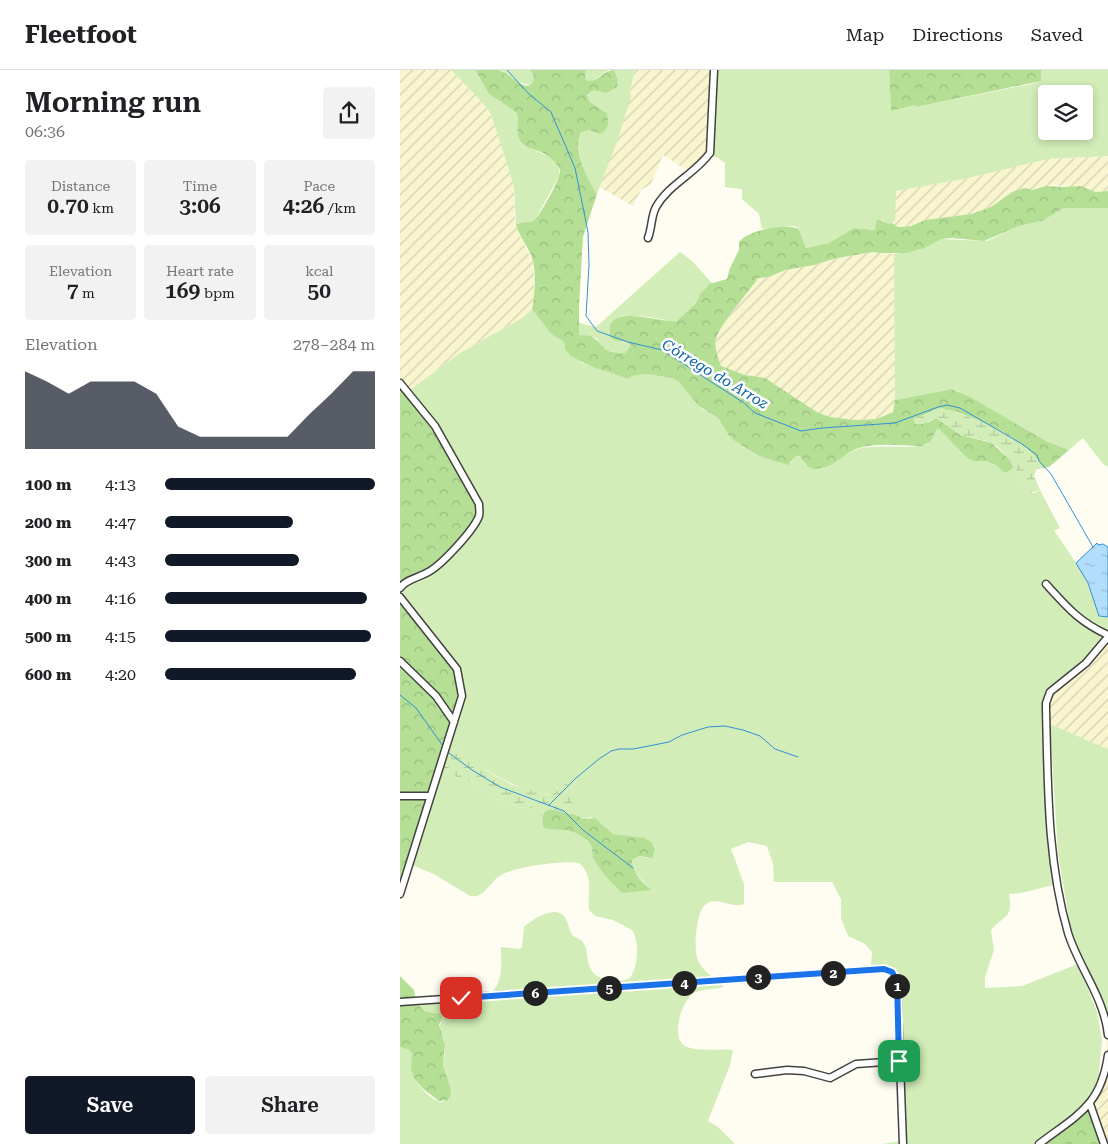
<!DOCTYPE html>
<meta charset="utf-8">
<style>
:root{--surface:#fff;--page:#f2f2f2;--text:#202124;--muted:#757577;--line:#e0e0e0;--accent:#111827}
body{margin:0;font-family:"Roboto Serif",serif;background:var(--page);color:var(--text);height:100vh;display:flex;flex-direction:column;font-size:19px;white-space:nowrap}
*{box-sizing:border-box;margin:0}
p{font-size:16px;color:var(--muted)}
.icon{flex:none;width:28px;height:28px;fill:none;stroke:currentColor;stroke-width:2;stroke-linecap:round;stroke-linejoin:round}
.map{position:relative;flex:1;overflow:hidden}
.drawer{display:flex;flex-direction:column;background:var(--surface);width:400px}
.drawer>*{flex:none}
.tools{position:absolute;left:638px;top:15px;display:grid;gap:10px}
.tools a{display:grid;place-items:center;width:55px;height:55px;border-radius:5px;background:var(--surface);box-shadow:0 2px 8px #0003;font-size:25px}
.pin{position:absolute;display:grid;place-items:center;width:42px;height:42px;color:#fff;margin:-21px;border-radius:10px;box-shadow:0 2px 8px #0006}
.km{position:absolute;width:25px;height:25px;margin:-12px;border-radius:50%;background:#222;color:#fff;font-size:14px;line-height:25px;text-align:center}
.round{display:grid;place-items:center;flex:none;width:52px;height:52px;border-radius:5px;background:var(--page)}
.overview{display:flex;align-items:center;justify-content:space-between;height:85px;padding:0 25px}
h1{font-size:28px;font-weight:600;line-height:38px}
.metrics{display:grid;grid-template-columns:repeat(3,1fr);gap:8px;height:85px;padding:5px 25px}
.metrics div{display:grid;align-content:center;border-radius:5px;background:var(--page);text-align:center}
.metrics b{font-size:21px;font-weight:600}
.metrics small{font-size:14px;font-weight:400}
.metrics p{font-size:14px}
.chart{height:140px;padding:10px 25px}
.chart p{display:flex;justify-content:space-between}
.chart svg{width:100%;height:90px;margin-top:5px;fill:var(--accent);opacity:.7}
.action{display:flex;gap:10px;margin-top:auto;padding:10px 25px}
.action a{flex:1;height:58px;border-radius:5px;background:var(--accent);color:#fff;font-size:20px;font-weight:600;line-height:58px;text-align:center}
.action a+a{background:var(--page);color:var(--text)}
ul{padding:0 25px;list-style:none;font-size:16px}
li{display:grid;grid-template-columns:80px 60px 1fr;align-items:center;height:38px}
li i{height:12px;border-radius:6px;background:var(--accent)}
header{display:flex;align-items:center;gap:30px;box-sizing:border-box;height:70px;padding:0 25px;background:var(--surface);border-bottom:1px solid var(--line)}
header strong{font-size:24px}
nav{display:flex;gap:28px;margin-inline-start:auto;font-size:18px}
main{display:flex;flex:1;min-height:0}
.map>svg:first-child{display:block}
</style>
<header>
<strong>Fleetfoot</strong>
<nav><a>Map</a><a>Directions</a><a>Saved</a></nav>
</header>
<main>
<section class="drawer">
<div class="overview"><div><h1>Morning run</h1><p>06:36</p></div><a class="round"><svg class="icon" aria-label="share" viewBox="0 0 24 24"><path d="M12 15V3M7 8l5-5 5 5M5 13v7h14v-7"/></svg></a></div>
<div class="metrics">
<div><p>Distance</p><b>0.70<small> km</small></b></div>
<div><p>Time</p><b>3:06</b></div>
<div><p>Pace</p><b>4:26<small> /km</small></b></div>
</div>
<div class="metrics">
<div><p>Elevation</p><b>7<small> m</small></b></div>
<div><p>Heart rate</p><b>169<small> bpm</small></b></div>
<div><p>kcal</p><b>50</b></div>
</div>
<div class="chart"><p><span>Elevation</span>278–284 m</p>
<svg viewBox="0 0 160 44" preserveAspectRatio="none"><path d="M0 44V6L10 11L20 17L30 11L40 11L50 11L60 17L70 33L80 38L90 38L100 38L110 38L120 38L130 27L140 17L150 6L160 6V44z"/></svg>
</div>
<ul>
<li><b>100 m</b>4:13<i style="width:100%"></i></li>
<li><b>200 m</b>4:47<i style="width:61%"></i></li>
<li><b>300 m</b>4:43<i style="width:64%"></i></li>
<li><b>400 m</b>4:16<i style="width:96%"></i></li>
<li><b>500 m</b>4:15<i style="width:98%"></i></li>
<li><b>600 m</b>4:20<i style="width:91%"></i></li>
</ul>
<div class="action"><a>Save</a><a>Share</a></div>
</section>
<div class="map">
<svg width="708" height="1074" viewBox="0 0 708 1074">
<defs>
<pattern id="farmland-furrows" width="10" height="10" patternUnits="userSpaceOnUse" patternTransform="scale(1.25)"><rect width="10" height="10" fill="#f8f5cf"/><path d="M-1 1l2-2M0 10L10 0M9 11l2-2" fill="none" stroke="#d3d1b1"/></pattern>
<pattern id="forest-crowns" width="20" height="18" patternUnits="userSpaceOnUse" patternTransform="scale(1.25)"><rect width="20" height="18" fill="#b4df95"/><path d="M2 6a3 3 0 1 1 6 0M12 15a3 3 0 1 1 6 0" fill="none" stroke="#9abe7f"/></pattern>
<pattern id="wetland-marsh" width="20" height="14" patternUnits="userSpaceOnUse" patternTransform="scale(1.25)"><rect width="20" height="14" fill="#d2edb7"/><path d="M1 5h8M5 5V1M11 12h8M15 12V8" fill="none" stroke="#b3ca9c"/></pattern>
<pattern id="water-ripples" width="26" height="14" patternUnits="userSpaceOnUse" patternTransform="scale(1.25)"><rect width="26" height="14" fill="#b2ddfb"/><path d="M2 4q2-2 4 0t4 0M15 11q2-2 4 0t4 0" fill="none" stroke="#98bcd6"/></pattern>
</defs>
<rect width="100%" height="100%" fill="#fffdf1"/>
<path fill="url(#farmland-furrows)" d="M0 0H51L83 33 91 44 114 116 115 148 119 164 133 192 135 227 132 239 122 248 60 283 7 322 0 310Z
M235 0H313L308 85 291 99H285L263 85 251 114 241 120 233 136 199 117Z
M708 86V121L696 122 685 118 653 115 633 120 629 119 612 122 591 137 571 144 525 150 511 156 504 157H498L492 153 495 121 564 109 648 89Z
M473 182 494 184 496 301V329L493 342 477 349 455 350 430 347 417 342 371 312 332 301 321 296 316 284V269L323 254 358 208 369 207 385 200 414 195 437 188Z
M708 570V679L650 654V633L654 623Z
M708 953V1074L694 1032 700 1022 707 984 706 959Z"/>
<path fill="#d2edb7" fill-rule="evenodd" d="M51 0H75L89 24 116 42C121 52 115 64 122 74 134 83 163 85 159 106L136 148 133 151 116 154 114 116 91 44 83 33Z
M101 0H130C135 5 135 11 130 15L117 12Z
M186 0H209L192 11H188L185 8Z
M214 0H235L230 20 231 27 218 69 197 124C184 107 178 87 178 66 183 56 192 61 200 64 209 60 209 51 207 43 201 37 188 35 188 25L194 20H198L217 6Z
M313 0H489L491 41 515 35 516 37 631 14 641 11V0H708V86L648 89 564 109 496 121 495 150 489 155 482 150 476 153V160L454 158 429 173 406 178 399 158 394 156 362 159 359 144 342 129V119L325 117V93L318 88 308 85ZM646 24H684V61H646Z
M664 138H708V397L703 394 683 368 669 380 646 371 558 321 552 319 495 330 494 184 518 180 541 169 587 171 619 156 642 151Z
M280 182 292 191 312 213C297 219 295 245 276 251 271 253 266 250 261 249 252 247 227 244 218 248 212 250 209 257 209 263L221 272 228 273 231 275 225 283 211 282 205 279 196 268 179 265V253L196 257Z
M132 239 151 264 164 272 165 280 168 283 182 293 217 304 227 309 233 306 245 304 272 308 278 311 302 339 319 349 329 366 335 371 359 386 386 394 391 393 396 386H400C404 392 404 397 413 398 432 399 444 382 462 378 483 374 509 380 528 374L537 359H539L567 388 586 391 596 395 603 402H608L614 397 630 423H635L640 420 660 458 655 460V462L683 503 692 525 699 546 708 547V562L686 588 652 617 645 652 658 814 621 823 609 824C613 848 606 844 591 860L594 880 585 907V918L622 916 678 894 697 942 702 970 698 1013 695 1021 687 1033 637 1074H483L500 1071 496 991 498 942 495 912 488 902 466 903 471 895 472 882 465 874 448 866 441 848V829L432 812H374L373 794 367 776 348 772 331 779 344 814V834C332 839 317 826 306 834 296 841 293 880 298 890 302 900 313 909 323 913V917C313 920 303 918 294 923 281 931 269 970 287 977 299 982 320 978 333 980L330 995 308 1051 318 1057 335 1074H0V977L9 980 12 983C13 988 11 993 12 999 13 1012 30 1031 43 1032L51 1019 43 995 45 983 44 970 39 959 41 952 36 943 24 941 16 933 88 926C104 913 101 895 101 877L120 879 122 877 124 857C132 849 155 835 164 846 168 851 169 859 172 865 175 868 179 868 182 871 189 879 186 890 190 898 196 911 218 914 230 908 238 897 240 872 232 860L213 850 195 846 189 840C187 824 195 807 179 793 163 790 115 797 101 805 90 811 85 829 70 826L34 804 9 794 39 699 61 709 78 714 89 726 115 737 129 738 145 742 143 744 153 760 166 759 175 762 251 819C242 811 233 802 232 790L239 786 248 788 241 768 212 764 201 753 191 747 183 749 172 744V723L158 716 155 723C138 731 86 702 72 690 67 685 64 680 57 677L54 678 49 685 44 681 52 640 0 530 7 322 60 283 122 248Z
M650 654 708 679V953L676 875 670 855 658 784Z"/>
<path fill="url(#forest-crowns)" d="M75 0C82 0 92 0 99 0 106 1 128 26 133 11 135 7 133 3 130 0H186L185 8 188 11C198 12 204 0 214 0 217 6 219 11 217 17L206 23 194 20 187 25 190 32 207 43C209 52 209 60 200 64L189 60 181 62C172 78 187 110 197 124L183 167 179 236V265L191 266 199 272 205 279 211 282 225 283 231 275C226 270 216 273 210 267 203 230 261 254 277 251L295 234 300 224 309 214 327 209 330 198 339 180V172C348 160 385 153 399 159L406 178 429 173 454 158 475 160 477 149 489 154 492 153 498 157H504L511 156 525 150 571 144 591 137 612 122 624 118 633 120 646 116 663 117 680 116 696 122 708 121V138H664L642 151 619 156 584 171 552 168 541 169 524 178 507 183H479L473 182 437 188 414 195 385 200 369 207 358 208C348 223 320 254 316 269 314 278 318 287 321 296L345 305 365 308 417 342 430 347 455 350 477 349 493 342 495 330 552 319 570 327 646 371 669 380 649 397 643 398C627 371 595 357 567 346 562 344 557 341 552 341 543 339 522 345 514 349L515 353 529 352 536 348 561 365 592 373 609 389 614 397 608 402H603L596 395 586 391H574L567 388 539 359H537L530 372 522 376C501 376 476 372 456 379 444 384 434 396 421 398 408 401 406 395 400 386H396L388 395 359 386 335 371 329 366 319 349 299 336 278 311 272 308 245 304 233 306 227 309C208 300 179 296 165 280L164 272 151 264 132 239C135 226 136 204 133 191 129 177 119 167 116 154L133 151 136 148C142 141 161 108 160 100 158 93 148 85 141 82 134 79 126 79 121 72 114 63 121 51 116 42L89 24Z
M489 0H641V11L516 37 515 35 491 41Z
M0 310 35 357 78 435V449L42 493 0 519Z
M0 530 64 610V621L60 636 52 640V652L0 823Z
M149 739 176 745 183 749 195 748 213 764 245 768 252 773 255 780 252 788 239 786 232 790C233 803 242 812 251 820L222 823C212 813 199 800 193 787 192 783 193 778 191 775 189 771 180 766 176 763 165 757 152 763 143 756 142 749 142 741 149 739Z
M0 906 14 920 16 932 24 941 40 944 42 948 39 955 45 975 43 995 51 1019 50 1027 47 1030 39 1031 22 1018 14 1008 11 1000 12 983 9 980 0 977Z
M694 1032 707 1074H644Z"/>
<path fill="url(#wetland-marsh)" d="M542 338C577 348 624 366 643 398L636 400 634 406 640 420 630 423 609 389 597 376 587 371 561 365 536 348 523 354H515L514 349 536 339Z
M57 677 64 681 72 690 87 701 112 715 147 725 155 723 160 713H167L172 719V744L149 739 145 742 129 738 115 737 89 726 78 714 61 709 39 699 44 681 49 685 54 678Z"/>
<path fill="url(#water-ripples)" stroke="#3391d7" d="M697 473 698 475 703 474 708 477V547L699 546 688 513 676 493Z"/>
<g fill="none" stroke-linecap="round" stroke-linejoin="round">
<path stroke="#3391d7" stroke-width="1" d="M107 0 129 24 151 42 175 98 188 162 189 195 186 246 197 261 228 272 262 280 344 333 355 343 401 361 422 358 495 353 538 337 547 335 560 338 622 374 637 385 639 391 651 404 693 477
M0 625 16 638 43 676
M49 683 72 700 100 717 164 741 183 760 233 798
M149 735 176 708 199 689 211 681 219 679H233L269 672 282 665 308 657 325 656 343 660 360 666 375 679 398 687"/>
<defs>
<path id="minor" d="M248 168C252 158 251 146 256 137 269 114 295 104 310 83L314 0
M0 313 35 356 79 434C79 438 80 443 79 446 74 460 43 493 30 501 21 507 6 509 0 518
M646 514C667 537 679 552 708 565
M0 527 57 599 62 626 0 824
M708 567 686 593 650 622 646 633V640C648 715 647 790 668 863 679 898 704 927 708 965
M0 591 36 626 54 652
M0 726H30
M0 932 484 899 492 902 497 911 503 1074
M355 1004 387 1000 404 1001 430 1008 456 994 499 991
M690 1034 704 1074
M639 1074C677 1045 701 1036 708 985"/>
</defs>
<use href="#minor" stroke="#424242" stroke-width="9"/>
<use href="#minor" stroke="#fff" stroke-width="6"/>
</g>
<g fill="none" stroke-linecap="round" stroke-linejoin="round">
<defs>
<path id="route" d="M61 928 484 899 492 902 497 911 499 991"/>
</defs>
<use href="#route" stroke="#fff" stroke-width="10"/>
<use href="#route" stroke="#1a73e8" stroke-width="6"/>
</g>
<g text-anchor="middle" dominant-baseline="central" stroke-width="5" stroke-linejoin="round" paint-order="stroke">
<g font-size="15" font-style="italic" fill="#0e62ab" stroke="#fff">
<text transform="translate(315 304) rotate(31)">Córrego do Arroz</text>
</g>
</g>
</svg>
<div class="tools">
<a><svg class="icon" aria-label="layers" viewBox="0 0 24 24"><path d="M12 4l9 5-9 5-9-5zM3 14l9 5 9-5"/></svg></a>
</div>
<div class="pin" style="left:499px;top:991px;background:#1e9e55"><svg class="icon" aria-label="arrive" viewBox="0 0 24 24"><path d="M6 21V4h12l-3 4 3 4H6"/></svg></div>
<div class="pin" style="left:61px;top:928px;background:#d93025"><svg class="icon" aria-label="check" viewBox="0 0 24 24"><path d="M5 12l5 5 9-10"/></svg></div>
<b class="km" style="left:497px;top:916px">1</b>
<b class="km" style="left:433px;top:903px">2</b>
<b class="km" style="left:358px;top:907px">3</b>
<b class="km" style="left:284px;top:913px">4</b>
<b class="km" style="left:209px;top:918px">5</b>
<b class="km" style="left:135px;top:923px">6</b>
</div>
</main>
